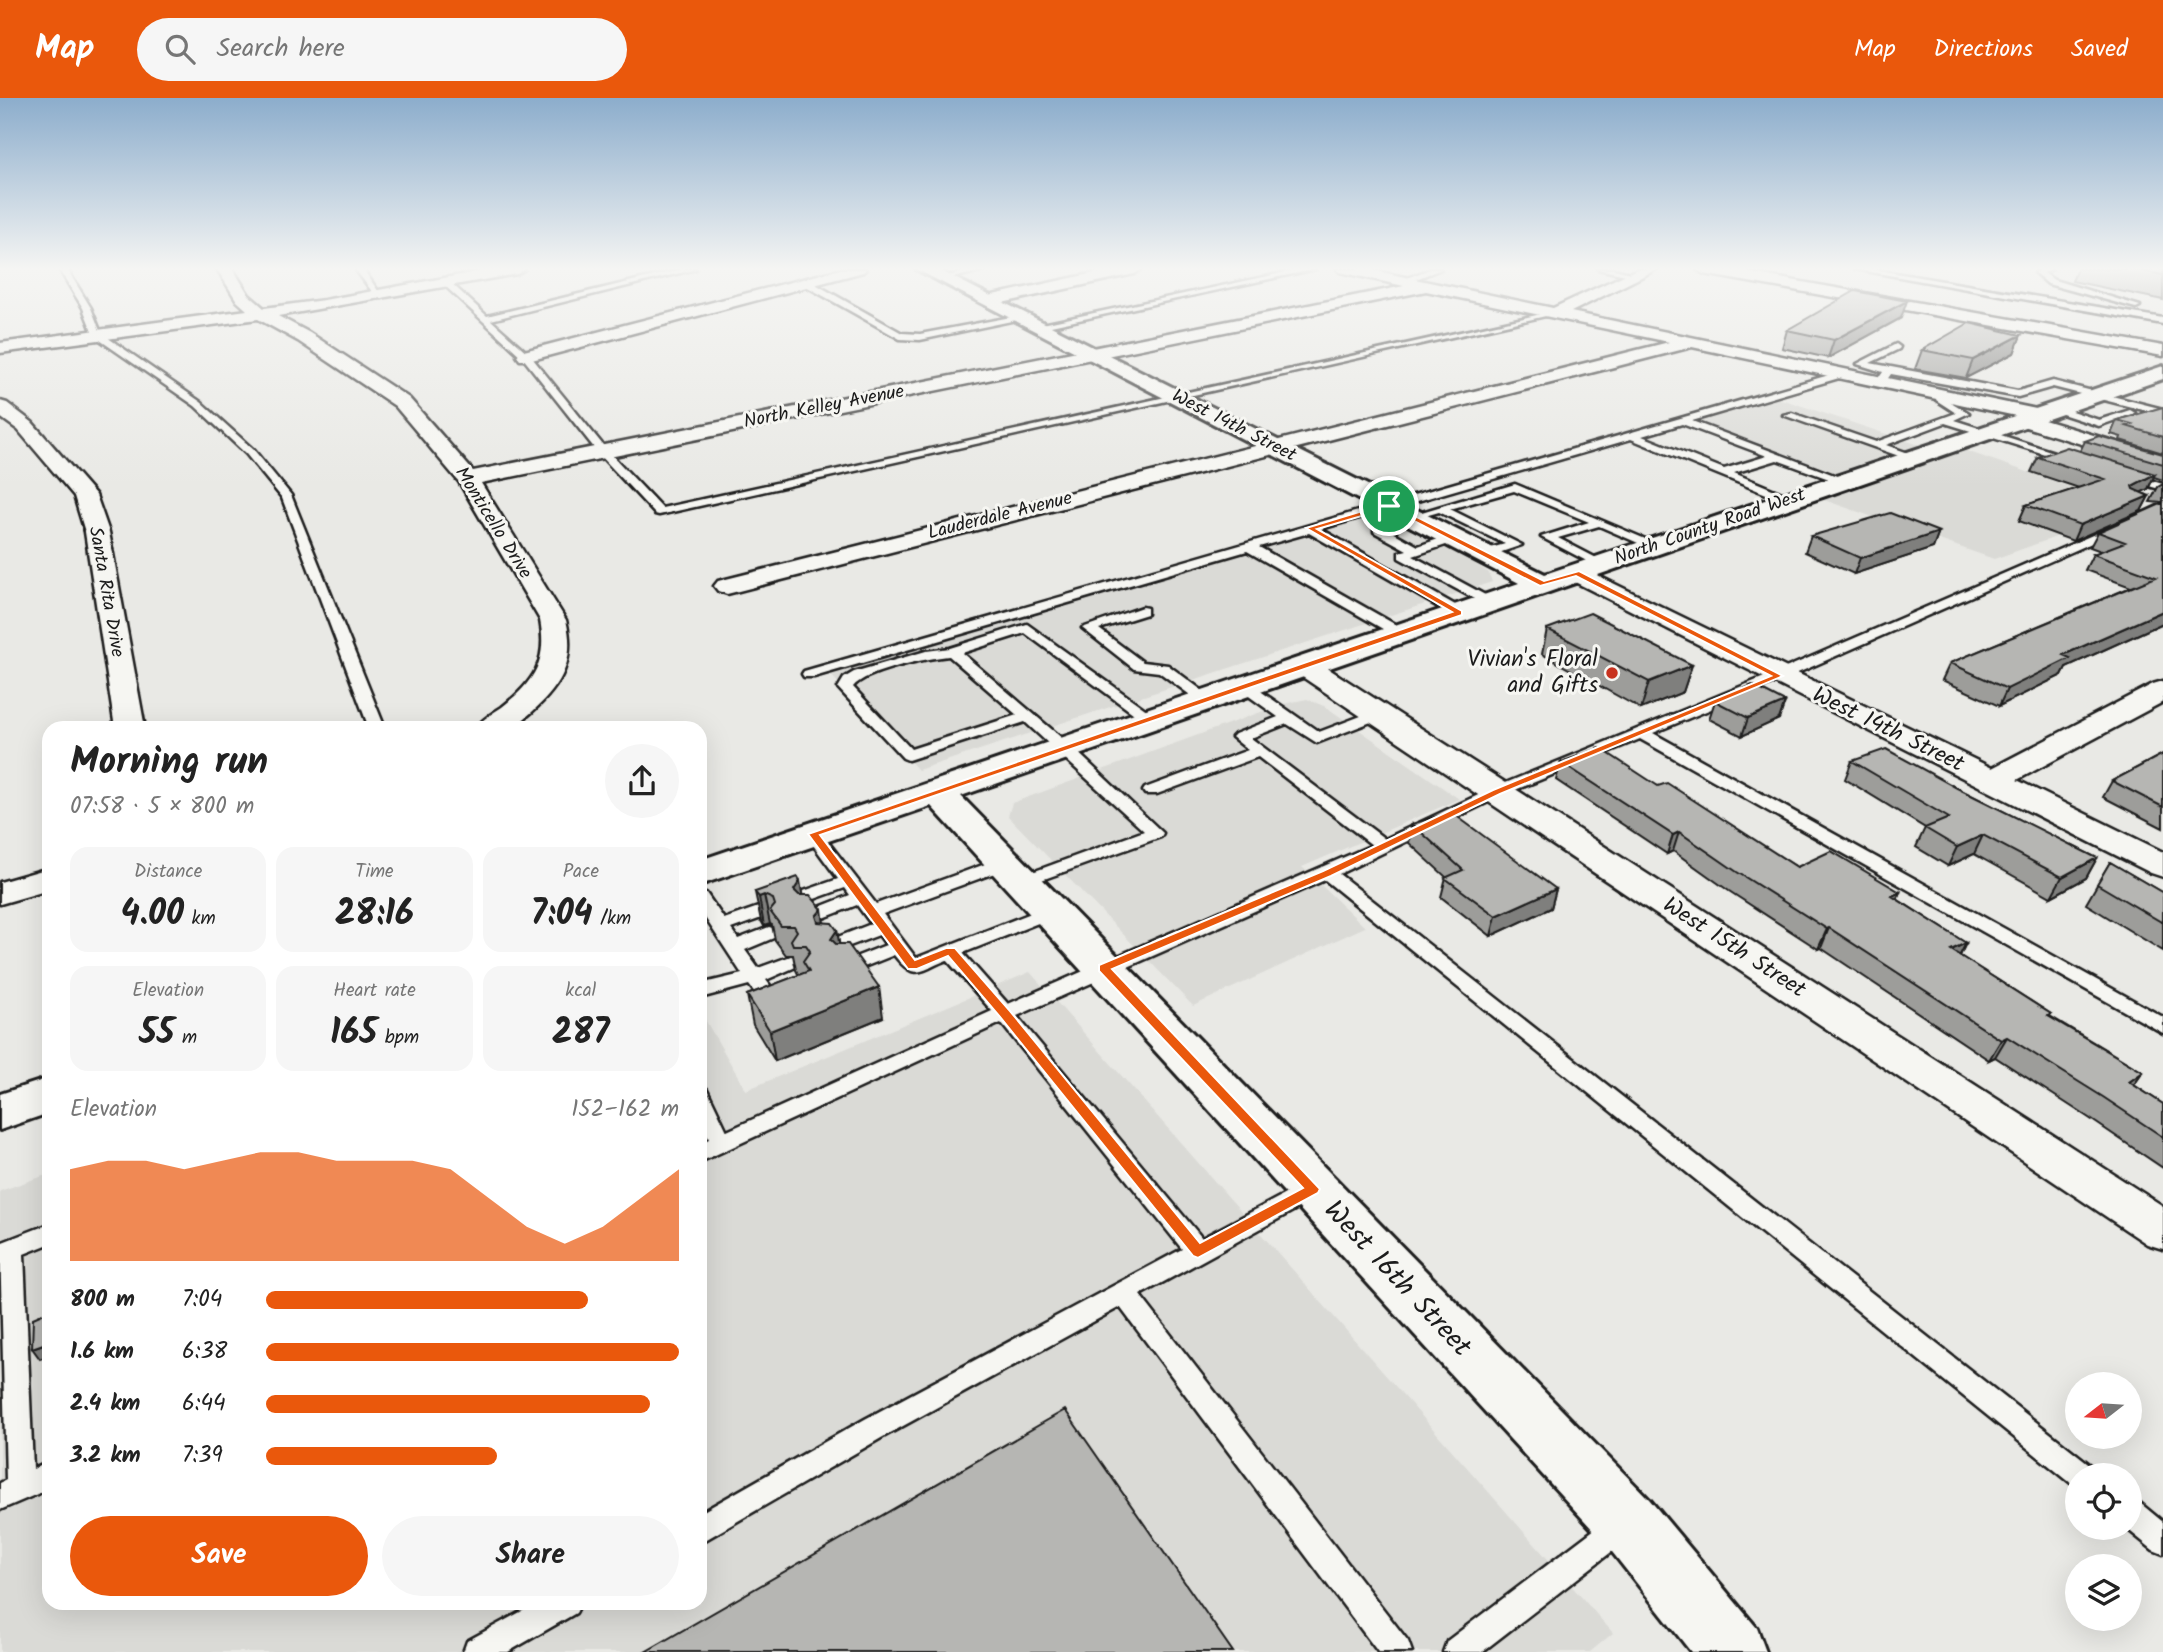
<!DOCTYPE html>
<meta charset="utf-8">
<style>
:root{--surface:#fff;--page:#f6f6f6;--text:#222;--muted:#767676;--accent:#ea580c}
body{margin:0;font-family:Kalam,sans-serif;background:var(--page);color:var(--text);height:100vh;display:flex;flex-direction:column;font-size:26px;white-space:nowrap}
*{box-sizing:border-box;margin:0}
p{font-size:23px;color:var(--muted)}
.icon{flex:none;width:38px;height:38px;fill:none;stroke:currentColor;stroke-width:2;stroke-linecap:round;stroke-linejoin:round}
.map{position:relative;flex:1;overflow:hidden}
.drawer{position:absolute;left:42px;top:623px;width:665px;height:889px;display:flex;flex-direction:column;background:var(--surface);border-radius:21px;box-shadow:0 7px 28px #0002}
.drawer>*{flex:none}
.needle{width:46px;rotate:253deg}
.tools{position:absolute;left:2065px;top:1274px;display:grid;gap:14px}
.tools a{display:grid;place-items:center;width:77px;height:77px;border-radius:50%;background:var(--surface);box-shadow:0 7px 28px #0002;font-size:35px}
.pin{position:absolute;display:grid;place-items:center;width:60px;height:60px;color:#fff;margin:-30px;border:4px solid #fff;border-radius:50%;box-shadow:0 2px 7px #0007}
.round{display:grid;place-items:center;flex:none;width:74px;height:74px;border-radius:37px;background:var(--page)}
.summary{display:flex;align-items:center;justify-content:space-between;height:119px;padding:0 28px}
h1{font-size:38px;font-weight:700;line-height:52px}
.stats{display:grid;grid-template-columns:repeat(3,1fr);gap:10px;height:119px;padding:7px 28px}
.stats div{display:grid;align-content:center;border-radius:18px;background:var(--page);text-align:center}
.stats b{font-size:35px;font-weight:700}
.stats small{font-size:19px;font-weight:400}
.stats p{font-size:19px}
.chart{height:196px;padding:14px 28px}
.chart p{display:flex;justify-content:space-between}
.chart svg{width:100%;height:126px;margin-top:7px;fill:var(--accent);opacity:.7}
.action{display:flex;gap:14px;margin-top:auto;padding:14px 28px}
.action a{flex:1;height:80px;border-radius:42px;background:var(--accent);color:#fff;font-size:28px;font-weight:700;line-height:80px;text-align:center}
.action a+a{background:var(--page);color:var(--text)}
ul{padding:0 28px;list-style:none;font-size:23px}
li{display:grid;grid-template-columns:112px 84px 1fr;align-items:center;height:52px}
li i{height:18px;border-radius:9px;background:var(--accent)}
header{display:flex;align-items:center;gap:42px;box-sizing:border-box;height:98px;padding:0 35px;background:var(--accent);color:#fff}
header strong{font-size:33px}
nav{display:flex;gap:38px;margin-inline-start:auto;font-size:24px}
.search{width:490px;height:63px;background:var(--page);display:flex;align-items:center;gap:18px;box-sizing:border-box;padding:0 24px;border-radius:38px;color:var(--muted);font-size:26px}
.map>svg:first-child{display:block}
</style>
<header>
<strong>Map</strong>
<div class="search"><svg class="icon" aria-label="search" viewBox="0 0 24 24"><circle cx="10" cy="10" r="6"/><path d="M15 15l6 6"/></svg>Search here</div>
<nav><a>Map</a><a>Directions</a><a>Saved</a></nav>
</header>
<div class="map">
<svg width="2163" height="1554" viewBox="0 0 2163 1554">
<rect width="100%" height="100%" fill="#e9e9e5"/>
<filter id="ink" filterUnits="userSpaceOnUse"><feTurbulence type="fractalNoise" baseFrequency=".0143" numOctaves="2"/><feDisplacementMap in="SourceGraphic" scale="14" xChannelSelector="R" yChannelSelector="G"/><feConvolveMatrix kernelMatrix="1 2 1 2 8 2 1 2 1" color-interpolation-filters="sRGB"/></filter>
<g filter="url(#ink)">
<path fill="#dadad6" d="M1772 298 1934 352 1949 347 2135 411 1994 461 1807 396 1847 382 1686 323Z
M1375 414 1472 464 1489 475 1492 484 918 672 830 576Z
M1307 601 1326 609 1459 701 1302 769 1365 829 1193 908 1008 718 1012 705 1283 606Z
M1030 874 1613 1535 1590 1554H0V1093L49 1076V1505H700V913L746 992Z"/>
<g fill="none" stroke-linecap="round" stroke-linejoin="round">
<defs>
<path id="lane" d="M59 171H67L91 210 101 235 201 304 254 352 291 397 385 630H369L282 400 246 356 195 308 94 238 83 210Z
M355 171H363L383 200H377Z
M683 171H696L491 222 529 256 607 352 662 410 1555 213 1559 215 659 417 655 416 599 356 523 260 443 186 450 184 487 218Z
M975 171H989L944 182 940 180Z
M1301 171H1316L1037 231 1033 228Z
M1430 171H1441L1406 185 1399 183Z
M1598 171H1614L1639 177 1635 179Z
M1855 171H1872L2163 220V226Z
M2042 171H2052L2044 175 2054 182 2140 208 2136 210 2048 186 2035 175Z
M804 183H810L902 235 920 236 1022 217 1026 220 920 242 900 241 804 187Z
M1896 246 1900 249 1899 251 1870 265 2018 293 2053 283 2163 311V317L2053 289 2018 299 1891 276 1884 286H1878L1876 284 1883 274 1857 266Z
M1843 273 1848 276 1846 278 1692 323 1850 383 1840 385 1777 362 1734 375 1794 400V404H1786L1631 341 1321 431 1464 512V518H1454L1309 435 1259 449 1405 532V538H1395L1247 453 814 579H804L802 576 804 573ZM1682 326 1767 358 1724 371 1642 338Z
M1943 293 1948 296 1946 301 1969 315 1954 322 2076 361 2067 363 1945 325 1886 347 1917 358 1918 360 1913 363 1783 317 1792 315 1876 344 1956 315 1936 302 1940 294Z
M2056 308 2099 322 2130 312 2135 315 2099 328 2053 313 2051 311Z
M2128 376 2163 386V392L2124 381 2123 379Z
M1515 386 1662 448 1652 451 1599 428 1558 440 1608 466 1602 470 1598 469 1541 439 1589 424 1514 393 1450 411 1522 447 1484 460 1478 456 1480 453 1505 446 1439 414 1411 422 1405 419Z
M1374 428H1382L1418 448 1450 437H1458V443L1413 458 1498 504 1491 508 1486 507 1399 460V454L1407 452 1374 434Z
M2111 429 2121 432 1784 581 1653 635 2163 919V935L1640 641 1503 697 1339 776 2092 1368 2096 1377H2077V1388L2072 1386 1325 782 1017 918 1202 1140 1304 1086 1312 1083 1320 1086 1323 1092 1320 1098 1140 1197 1408 1543 1412 1554H1378L1120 1209 883 1339 700 1445V1415L865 1321 1182 1151 1001 925 700 1064V1045L709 1041 700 1020V989L707 991 727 1033 992 913 947 862C919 873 915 884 894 857L854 873H840L837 869 840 865 886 847 879 837 839 852H825L823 848 825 844 871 826 857 807 816 823H804L801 819 804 815 850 797 845 790 731 831 738 841 769 829 776 831 778 835 776 839 745 852 758 870 791 858 798 860 800 864 798 868 766 882 772 890 780 887 787 889 790 894C775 916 760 902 749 887L700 900V886L742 876 700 812V793L706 795 724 821 838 781 805 736 813 731 819 732 876 806 999 761H1011L1014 765 1011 769 883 816 916 860 1044 810H1056L1059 814 1056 818 963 855 1008 906 1372 747 1258 659 1157 696H1145L1143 693 1145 690 1248 652 1232 639 1235 636 1278 619 1239 591 1237 588 1239 585H1249L1319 634 1374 613H1384L1386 616 1384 619 1317 645 1287 626 1251 640 1385 741 1491 691 1774 575Z
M1142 509 1147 510V516L1099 531 1143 564 1168 567 1211 599 1213 602 1211 605H1201L1159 574 1134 571 1082 530Z
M1027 526 1155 618 1157 621 1155 624H1145L1025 535 962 555 1070 647 1163 735 1161 739 1022 789 1016 788 1013 784 1016 780 1144 733 1025 624 908 662 903 660 838 590 844 580 854 574 926 553 950 550ZM949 558 1017 617 911 651 853 589C865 573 928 560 949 558Z
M49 1126V1146L24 1156 33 1371 49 1364V1391L0 1412V1385L6 1382 0 1145Z
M2130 1401 2140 1405 2163 1424V1456L2153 1452 2126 1430H2130Z
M1622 1414 1632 1418 1636 1428 1632 1438 1482 1554H1443L1447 1543 1612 1418Z
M537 1505H581L576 1515 508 1554H463L467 1543Z"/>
<path id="street" d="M217 171H233L249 197 264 210 324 202 493 171H525L517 176 278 218 310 235 409 300 473 373 1404 188 1340 174 1337 171H1367L1553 210 1637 171H1657L1571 214 2046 313 2049 317 2044 322 2163 358V371L2016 326 2013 322 2016 318 1692 249 727 496 718 493 714 488 718 483 1669 244 1426 193 481 385 566 522C576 562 562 587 532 614 526 619 517 628 509 630 499 632 486 630 476 630 482 621 493 615 502 609 534 584 548 563 540 522L459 384 395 308 298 243 258 221 0 255V245L247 212 237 203Z
M841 171H866L863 174 532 262H520L517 258 520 254Z
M1113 171H1142L1134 176 988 208 980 203 988 198Z
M1696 171H1729L2163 248V258L1704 176Z
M0 303 7 305 32 324 96 397 109 434 145 630H115L85 434 74 398 18 332 0 319Z
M1576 467 1992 670 2153 586 2163 583V604L2017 682 2163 754V779L2151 775 1567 480 1563 475 1567 470Z
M1305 560 1315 562 2163 1108V1151L2147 1146 1295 574 1291 568 1295 562Z
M49 770V792L0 806V784Z"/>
<path id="secondary" d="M916 171H937L1545 476 2163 268V281L961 698 1649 1401 1757 1530 1766 1554H1691L1605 1445 931 708 700 787V762L1519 485Z
M49 980V1015L0 1032V996Z"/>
</defs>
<use href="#lane" stroke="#1c1c1c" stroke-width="5"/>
<use href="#street" stroke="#1c1c1c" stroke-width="5"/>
<use href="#secondary" stroke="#1c1c1c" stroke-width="6"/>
<use href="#lane" fill="#f6f6f2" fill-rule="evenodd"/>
<use href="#street" fill="#f6f6f2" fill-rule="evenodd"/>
<use href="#secondary" fill="#f6f6f2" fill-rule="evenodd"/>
</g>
<path fill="#9d9d9a" stroke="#1c1c1c" stroke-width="2" d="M2077 171H2163V202L2072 183Z
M1901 220 1828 260 1782 250 1787 232Z
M2021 237 2014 255 1966 280 1915 271 1922 252Z
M2163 309V355L2120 342 2121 339 2111 336 2117 322Z
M2085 343 2163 356V382L2154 379 2148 391 2141 394 2149 398 2141 413 2073 443 2019 423 2026 407 2079 390 2031 374 2038 359 2080 353Z
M2163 386V525L2066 569 2062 577 1999 608 1942 582 1950 565 2131 489 2085 472 2093 456 2101 453 2090 449 2098 434 2161 405 2150 404 2158 389Z
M1939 434 1933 450 1854 476 1805 454 1811 438Z
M1547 531 1692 567 1683 594 1641 611 1542 556Z
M1715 603 1785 604 1779 621 1742 638 1709 621Z
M2163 656V730L2103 699 2112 683Z
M1852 663 1957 690 2097 760 2086 780 2051 799 1974 756 1948 768 1916 749 1925 730 1845 681Z
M1561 664 1658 688 1797 769 1900 794 1897 801 1966 845 1960 858 2051 916 2050 918 2143 974 2134 987 2163 1006V1070L2089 1020 1995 959 1989 962 1821 850 1818 851 1729 793 1673 753 1667 756 1556 682Z
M1412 726 1556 791 1551 810 1491 838 1441 799 1446 779 1409 745Z
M2110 764 2163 795V853L2086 806Z
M755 794 802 797 824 824 837 832 839 846 883 919 775 963 753 927 747 897 801 876H798L796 872 793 857H786L775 842 772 827 770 826 764 828 761 823Z"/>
<path fill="#7f7f7d" stroke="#1c1c1c" stroke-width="2" d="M1907 203 1901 220 1828 260 1834 242Z
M2021 237 2014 255 1966 280 1973 262Z
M2155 376 2148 391 2125 403 2132 388Z
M2149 398 2141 413 2073 443 2080 427Z
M1939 434 1933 450 1854 476 1860 460Z
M2163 513V525L2066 569 2062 577 1999 608 2007 591 2063 557Z
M1692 567 1683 594 1641 611 1649 584Z
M1785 604 1779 621 1742 638 1748 620Z
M1679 734 1673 753 1667 756 1673 737Z
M1983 737 1974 756 1948 768 1957 749Z
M2097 760 2086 780 2051 799 2062 779Z
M800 783 805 812 794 792Z
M1556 791 1551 810 1491 838 1496 818Z
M1900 794 1891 813 1892 798Z
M764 797 770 826 764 828 759 799Z
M822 811 826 841 821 847 816 818Z
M1829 830 1821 850 1818 851 1827 831Z
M837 832 842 862 831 841Z
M1966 845 1956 865 1951 852Z
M879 889 883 919 775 963 770 933Z
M2007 939 1995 959 1989 962 2001 942Z
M2143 974 2129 994V984Z
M49 1244V1257L40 1261 32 1250Z"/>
<path fill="#b6b6b3" stroke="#1c1c1c" stroke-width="2" d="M2132 171H2163V177Z
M1855 193 1907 203 1834 242 1787 232Z
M1969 225 2021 237 1973 262 1922 252Z
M2163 309V339L2126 328 2132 326 2117 322Z
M2099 338 2163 356V366L2085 343Z
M2067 349 2155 376 2132 388 2133 391 2149 398 2080 427 2026 407 2105 381 2038 359Z
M2163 405V513L2063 557 2070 560 2007 591 1950 565 2156 479 2093 456 2125 444 2098 434Z
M1890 415 1939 434 1860 460 1811 438Z
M1590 515 1692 567 1649 584 1547 531Z
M1752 587 1785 604 1748 620 1715 603Z
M1600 650 1658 688 1667 685 1797 769 1831 753 1900 794 1892 798 1966 845 1951 852 2051 916 2048 918 2143 974 2129 984 2163 1006V1039L2103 999 2007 939 2001 942 1829 830 1827 831 1737 774 1679 734 1673 737 1561 664Z
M1886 651 1957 690 2097 760 2062 779 1983 737 1957 749 1925 730 1949 720 1852 663Z
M2163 656V709L2112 683Z
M1451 714 1556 791 1496 818 1445 780 1463 772 1412 726Z
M2110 764 2163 795V825L2097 786Z
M798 779 800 783 794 792 799 797H810L822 811 816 818 818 824 832 825 837 832 831 841 836 846H848L879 889 770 933 747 897 809 873 803 863 810 853 806 847H793L791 842 797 833 794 828H781L770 813 775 807 773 801 764 797 759 799 755 794Z
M49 1213V1244L32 1250 33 1220Z
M1065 1312 1233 1554H645Z"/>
</g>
<linearGradient id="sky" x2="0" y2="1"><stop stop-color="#8cadcc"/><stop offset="0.44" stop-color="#f5f5f3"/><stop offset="1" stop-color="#f5f5f3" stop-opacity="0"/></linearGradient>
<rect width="2163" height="388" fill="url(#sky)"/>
<path fill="#ea580c" stroke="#fff" stroke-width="2" fill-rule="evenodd" d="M1389 405 1544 483 1579 473 1783 578 1500 696 1331 778 1112 871 1320 1091 1318 1095 1198 1160 1193 1158 1000 919 948 858 917 871H908L808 736 1452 514 1306 430ZM1389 410 1540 488 1576 478 1771 578 1493 692 1323 773 1099 867V873L1303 1090 1200 1145 1010 913 955 850H946L915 862 820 737 1462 517V513L1317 431Z"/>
<circle fill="#c8321e" stroke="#f6f6f2" stroke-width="2.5" cx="1612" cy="575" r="7"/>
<g text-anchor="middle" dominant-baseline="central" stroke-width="6" stroke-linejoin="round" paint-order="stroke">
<g font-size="19" fill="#1c1c1c" stroke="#f6f6f2">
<text transform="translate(824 309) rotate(-11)">North Kelley Avenue</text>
<text transform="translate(1234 328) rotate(27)">West 14th Street</text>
<text transform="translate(1000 418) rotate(-14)">Lauderdale Avenue</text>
<text transform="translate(493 425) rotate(58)">Monticello Drive</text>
<text transform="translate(1710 429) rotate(-19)">North County Road West</text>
<text transform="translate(106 494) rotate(80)">Santa Rita Drive</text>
</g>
<g font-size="23" fill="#1c1c1c" stroke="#f6f6f2" text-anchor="end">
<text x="1598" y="562">Vivian's Floral<tspan x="1598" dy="26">and Gifts</tspan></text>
</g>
<g font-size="23" fill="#1c1c1c" stroke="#f6f6f2">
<text transform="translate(1888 632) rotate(26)">West 14th Street</text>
<text transform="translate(1734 850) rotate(33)">West 15th Street</text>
</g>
<g font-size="28" fill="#1c1c1c" stroke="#f6f6f2">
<text transform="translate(1397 1181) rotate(47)">West 16th Street</text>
</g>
</g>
</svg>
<div class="tools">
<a><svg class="needle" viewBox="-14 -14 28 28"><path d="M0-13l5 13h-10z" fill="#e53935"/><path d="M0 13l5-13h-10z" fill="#767676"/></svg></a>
<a><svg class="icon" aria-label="locate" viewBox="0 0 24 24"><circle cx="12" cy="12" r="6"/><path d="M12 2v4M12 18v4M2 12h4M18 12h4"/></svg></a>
<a><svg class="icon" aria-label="layers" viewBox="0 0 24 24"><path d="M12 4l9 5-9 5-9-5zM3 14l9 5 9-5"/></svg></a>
</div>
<div class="pin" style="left:1389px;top:408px;background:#1e9e55"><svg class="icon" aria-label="arrive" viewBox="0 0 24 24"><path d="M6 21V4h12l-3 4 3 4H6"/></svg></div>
<section class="drawer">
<div class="summary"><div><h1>Morning run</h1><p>07:58 · 5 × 800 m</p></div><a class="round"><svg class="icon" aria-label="share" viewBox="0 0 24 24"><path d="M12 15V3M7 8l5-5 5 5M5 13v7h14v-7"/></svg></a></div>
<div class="stats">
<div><p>Distance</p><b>4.00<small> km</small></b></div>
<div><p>Time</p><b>28:16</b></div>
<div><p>Pace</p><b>7:04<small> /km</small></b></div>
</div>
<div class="stats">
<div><p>Elevation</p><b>55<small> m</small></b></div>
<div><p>Heart rate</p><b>165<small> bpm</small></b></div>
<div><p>kcal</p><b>287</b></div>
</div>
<div class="chart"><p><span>Elevation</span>152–162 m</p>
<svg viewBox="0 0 160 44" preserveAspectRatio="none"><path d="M0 44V12L10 9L20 9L30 12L40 9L50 6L60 6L70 9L80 9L90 9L100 12L110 22L120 32L130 38L140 32L150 22L160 12V44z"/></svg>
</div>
<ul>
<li><b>800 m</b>7:04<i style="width:78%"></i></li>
<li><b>1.6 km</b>6:38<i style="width:100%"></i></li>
<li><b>2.4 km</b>6:44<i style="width:93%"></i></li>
<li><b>3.2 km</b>7:39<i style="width:56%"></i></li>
</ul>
<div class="action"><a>Save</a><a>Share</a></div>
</section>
</div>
